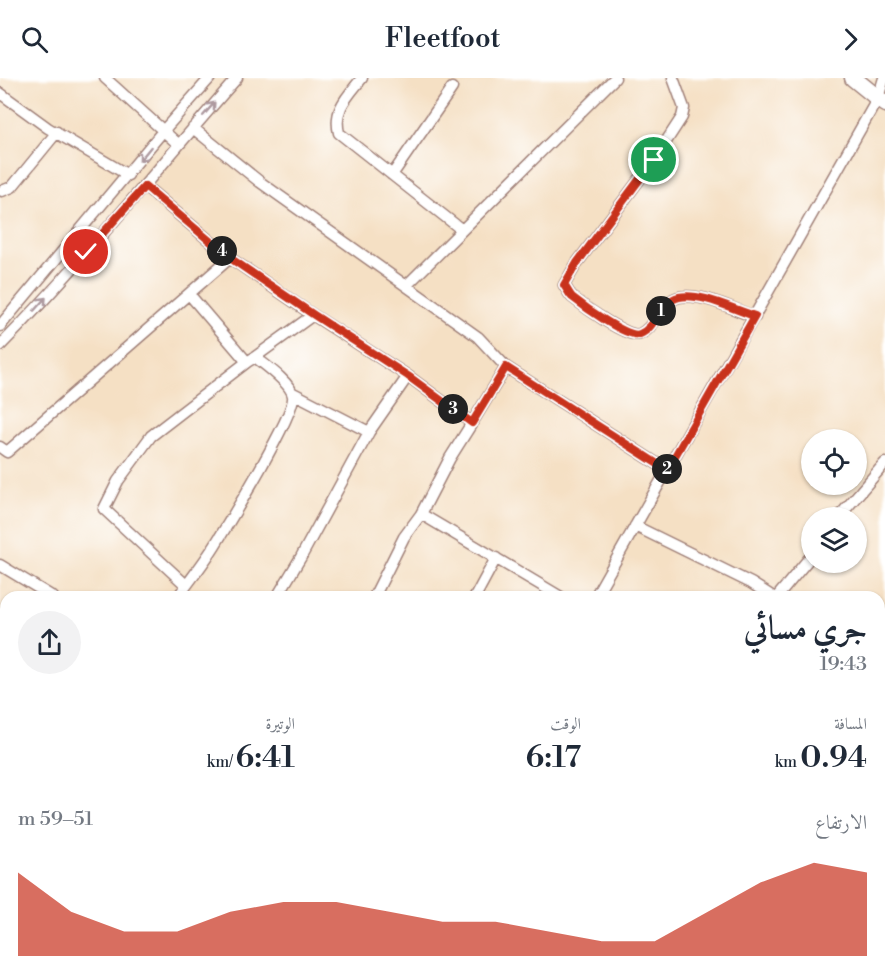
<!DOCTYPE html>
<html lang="ar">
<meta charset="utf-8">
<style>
:root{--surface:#fff;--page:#f2f2f3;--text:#1f2937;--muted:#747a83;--accent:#c8321e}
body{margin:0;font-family:"Libre Bodoni",Amiri,serif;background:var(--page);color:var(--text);direction:rtl;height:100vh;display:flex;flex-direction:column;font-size:22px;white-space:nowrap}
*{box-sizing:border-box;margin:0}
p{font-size:20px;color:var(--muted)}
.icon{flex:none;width:33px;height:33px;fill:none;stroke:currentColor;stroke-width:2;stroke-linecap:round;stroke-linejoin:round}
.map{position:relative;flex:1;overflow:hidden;direction:ltr}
.details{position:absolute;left:0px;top:513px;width:885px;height:384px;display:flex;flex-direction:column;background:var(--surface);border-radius:18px 18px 0 0;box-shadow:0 2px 4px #0004;direction:rtl}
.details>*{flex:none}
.tools{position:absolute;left:801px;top:351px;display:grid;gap:12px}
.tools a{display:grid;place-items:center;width:66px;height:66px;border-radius:50%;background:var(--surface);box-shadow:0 2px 4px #0004;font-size:30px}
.pin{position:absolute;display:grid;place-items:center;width:51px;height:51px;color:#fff;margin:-26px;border:3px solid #fff;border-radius:50%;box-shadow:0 2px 6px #0007}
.km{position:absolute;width:30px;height:30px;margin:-15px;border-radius:50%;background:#222;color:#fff;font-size:16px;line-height:30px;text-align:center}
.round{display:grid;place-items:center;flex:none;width:63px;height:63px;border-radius:32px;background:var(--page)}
.summary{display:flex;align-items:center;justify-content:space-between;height:102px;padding:0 18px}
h1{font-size:33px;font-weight:600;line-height:45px}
.figures{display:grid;grid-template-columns:repeat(3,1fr);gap:9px;height:102px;padding:6px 18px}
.figures div{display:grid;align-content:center}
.figures b{font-size:30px;font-weight:600}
.figures small{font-size:16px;font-weight:400}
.figures p{font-size:16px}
.chart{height:168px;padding:12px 18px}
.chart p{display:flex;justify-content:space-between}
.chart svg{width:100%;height:108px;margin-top:6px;fill:var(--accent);opacity:.7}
header{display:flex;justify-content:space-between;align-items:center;height:78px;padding:0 18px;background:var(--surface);font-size:27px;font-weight:600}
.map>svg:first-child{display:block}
</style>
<header><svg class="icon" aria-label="forward" viewBox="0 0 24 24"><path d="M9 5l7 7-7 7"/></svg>Fleetfoot<svg class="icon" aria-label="search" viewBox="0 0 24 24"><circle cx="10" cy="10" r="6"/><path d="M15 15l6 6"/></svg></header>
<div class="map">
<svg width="885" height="897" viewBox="0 0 885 897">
<rect width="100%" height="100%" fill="#fff"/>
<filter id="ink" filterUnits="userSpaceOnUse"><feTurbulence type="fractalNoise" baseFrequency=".0167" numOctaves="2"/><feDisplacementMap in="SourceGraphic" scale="12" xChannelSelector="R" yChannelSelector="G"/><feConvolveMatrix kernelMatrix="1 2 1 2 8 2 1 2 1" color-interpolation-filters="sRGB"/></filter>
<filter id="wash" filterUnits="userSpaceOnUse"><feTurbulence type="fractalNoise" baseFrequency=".008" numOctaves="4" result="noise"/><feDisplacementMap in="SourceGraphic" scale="24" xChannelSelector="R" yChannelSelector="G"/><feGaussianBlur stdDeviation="1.35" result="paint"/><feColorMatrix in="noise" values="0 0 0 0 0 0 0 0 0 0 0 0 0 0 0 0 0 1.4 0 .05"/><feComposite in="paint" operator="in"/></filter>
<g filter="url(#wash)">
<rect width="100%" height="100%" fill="#f5e0c4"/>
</g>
<g filter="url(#ink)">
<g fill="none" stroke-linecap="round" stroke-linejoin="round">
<defs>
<path id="minor" d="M105 0 178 66
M362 0C348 18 333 31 339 55L462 152
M673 0 684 30 682 39 654 82 577 185 564 207C567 211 569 216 572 219 582 227 628 261 640 256 656 250 659 224 679 219 700 214 735 232 755 239
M0 15 48 50 128 97
M193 50 260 104 478 259 506 289 472 345
M392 97 452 10
M145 108 230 180
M2 113 12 109 57 54
M407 207 615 0
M189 216 247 284
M0 248 163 53 210 0
M0 268C84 183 158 89 237 0
M506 289 667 392
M293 315 369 354 408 298 313 237
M0 369 7 374 230 180 313 237 255 279C265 287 291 305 293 318 296 335 228 446 215 467 204 485 190 502 178 519
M421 436 561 519
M838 440 885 385
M635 448 751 505 773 519
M0 487 53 519
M186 507 104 431 118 403 151 358 247 284 255 279
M277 519 301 479 369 354
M374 519 404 459 421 436 450 380 472 345 408 298
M475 519 496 480
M595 519 878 20 884 0
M777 519 812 477
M0 615 6 618
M879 685 885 687
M0 773 6 775
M101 891 120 897
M431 891 432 897
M462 891 486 897
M7 897 9 891
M248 897 249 891
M567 897 569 891"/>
<path id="primary" d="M853 0 885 26"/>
</defs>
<use href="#minor" stroke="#a08078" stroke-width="13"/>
<use href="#primary" stroke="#a08078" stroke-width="19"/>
<use href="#minor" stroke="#fff" stroke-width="10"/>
<use href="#primary" stroke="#fff" stroke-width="16"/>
</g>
<defs><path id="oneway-shaft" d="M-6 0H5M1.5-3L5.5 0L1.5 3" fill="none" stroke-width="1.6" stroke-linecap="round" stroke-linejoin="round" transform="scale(1.5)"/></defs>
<g stroke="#ae9aa0">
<use href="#oneway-shaft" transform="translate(209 31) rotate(-49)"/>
<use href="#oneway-shaft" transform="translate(145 76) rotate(129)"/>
<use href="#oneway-shaft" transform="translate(40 226) rotate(-48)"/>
</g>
</g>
<g fill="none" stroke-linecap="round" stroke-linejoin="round" filter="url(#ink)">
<defs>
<path id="route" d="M86 174 145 108 230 180 314 237 408 298 472 345 506 289 667 392 755 238C735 232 700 214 679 219 659 224 657 249 640 256 628 261 582 227 572 219 569 216 567 211 564 207L577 185 654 82"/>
</defs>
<use href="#route" stroke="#fff" stroke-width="12"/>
<use href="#route" stroke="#c8321e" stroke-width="8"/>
</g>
</svg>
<div class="tools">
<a><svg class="icon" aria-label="locate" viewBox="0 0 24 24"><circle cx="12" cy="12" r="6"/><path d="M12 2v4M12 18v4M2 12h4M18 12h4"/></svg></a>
<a><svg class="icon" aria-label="layers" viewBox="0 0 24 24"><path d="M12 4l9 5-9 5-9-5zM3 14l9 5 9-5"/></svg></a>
</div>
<div class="pin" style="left:654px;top:82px;background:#1e9e55"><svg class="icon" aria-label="arrive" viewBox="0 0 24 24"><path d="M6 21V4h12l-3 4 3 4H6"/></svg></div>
<div class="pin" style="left:86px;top:174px;background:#d93025"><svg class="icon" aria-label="check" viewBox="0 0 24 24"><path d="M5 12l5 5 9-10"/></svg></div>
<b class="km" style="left:661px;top:233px">1</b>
<b class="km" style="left:667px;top:391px">2</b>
<b class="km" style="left:453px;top:331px">3</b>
<b class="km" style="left:222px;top:173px">4</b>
<section class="details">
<div class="summary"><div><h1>جري مسائي</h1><p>19:43</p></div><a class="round"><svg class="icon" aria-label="share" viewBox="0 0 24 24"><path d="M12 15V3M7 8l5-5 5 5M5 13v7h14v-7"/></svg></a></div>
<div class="figures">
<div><p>المسافة</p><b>0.94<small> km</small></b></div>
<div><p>الوقت</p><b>6:17</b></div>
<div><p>الوتيرة</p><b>6:41<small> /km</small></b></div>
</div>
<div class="chart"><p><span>الارتفاع</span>51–59 m</p>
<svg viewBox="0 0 160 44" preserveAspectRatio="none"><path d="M0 44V10L10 26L20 34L30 34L40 26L50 22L60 22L70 26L80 30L90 30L100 34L110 38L120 38L130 26L140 14L150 6L160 10V44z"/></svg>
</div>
</section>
</div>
